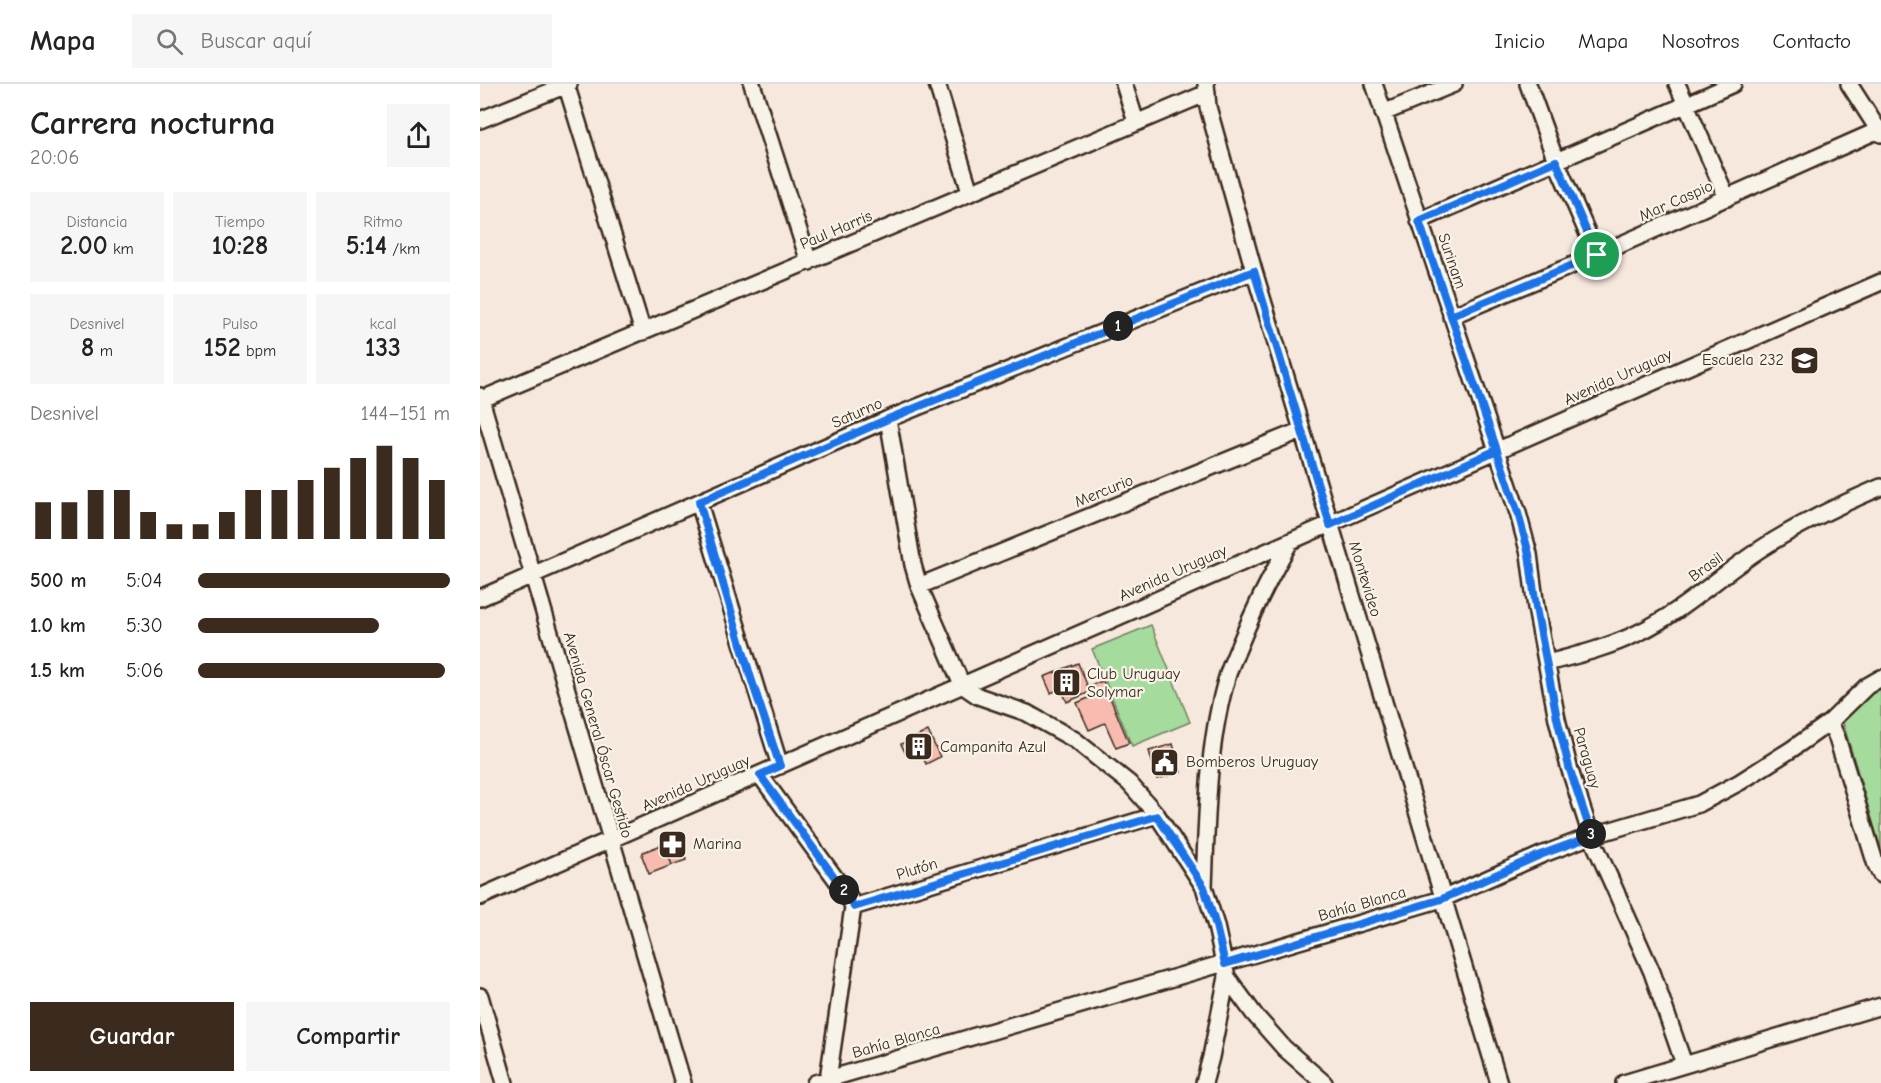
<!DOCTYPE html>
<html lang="es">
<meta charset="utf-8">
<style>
:root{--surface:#fff;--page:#f6f6f6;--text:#222;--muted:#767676;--line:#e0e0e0;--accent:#3b2a1e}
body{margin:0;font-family:"Comic Neue",sans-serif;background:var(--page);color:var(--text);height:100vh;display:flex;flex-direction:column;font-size:22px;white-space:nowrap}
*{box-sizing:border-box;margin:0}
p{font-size:20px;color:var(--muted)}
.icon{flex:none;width:33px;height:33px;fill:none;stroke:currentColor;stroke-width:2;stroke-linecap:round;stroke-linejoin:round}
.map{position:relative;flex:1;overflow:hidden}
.details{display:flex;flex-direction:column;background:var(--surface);width:480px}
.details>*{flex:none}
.pin{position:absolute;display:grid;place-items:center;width:51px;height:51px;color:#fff;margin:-26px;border:3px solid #fff;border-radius:50%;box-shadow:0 2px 6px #0007}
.km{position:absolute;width:30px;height:30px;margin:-15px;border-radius:50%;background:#222;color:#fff;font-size:16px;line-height:30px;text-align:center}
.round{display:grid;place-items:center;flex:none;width:63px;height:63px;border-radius:0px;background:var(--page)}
.headline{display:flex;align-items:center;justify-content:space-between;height:102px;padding:0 30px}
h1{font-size:33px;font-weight:700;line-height:45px}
.stats{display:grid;grid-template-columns:repeat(3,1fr);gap:9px;height:102px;padding:6px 30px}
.stats div{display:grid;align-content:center;border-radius:0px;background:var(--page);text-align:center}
.stats b{font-size:26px;font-weight:700}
.stats small{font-size:16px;font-weight:400}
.stats p{font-size:16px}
.chart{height:168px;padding:12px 30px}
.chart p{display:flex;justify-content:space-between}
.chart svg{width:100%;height:108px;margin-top:6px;stroke:var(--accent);stroke-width:6}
.cta{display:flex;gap:12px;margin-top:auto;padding:12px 30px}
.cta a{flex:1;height:69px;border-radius:0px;background:var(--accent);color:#fff;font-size:24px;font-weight:700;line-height:69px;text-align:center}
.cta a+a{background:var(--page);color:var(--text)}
ul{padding:0 30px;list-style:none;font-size:20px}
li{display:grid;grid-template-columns:96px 72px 1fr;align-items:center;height:45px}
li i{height:15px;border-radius:8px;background:var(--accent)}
header{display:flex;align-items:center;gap:36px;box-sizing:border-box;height:84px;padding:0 30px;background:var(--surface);border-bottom:2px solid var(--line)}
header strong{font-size:28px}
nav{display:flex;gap:33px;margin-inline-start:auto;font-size:21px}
.search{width:420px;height:54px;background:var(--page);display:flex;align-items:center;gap:15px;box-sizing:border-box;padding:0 21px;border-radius:0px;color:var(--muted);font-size:22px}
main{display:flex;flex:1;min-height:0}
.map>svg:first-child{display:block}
</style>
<header>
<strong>Mapa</strong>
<div class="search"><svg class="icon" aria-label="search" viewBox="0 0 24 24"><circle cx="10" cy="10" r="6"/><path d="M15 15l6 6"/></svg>Buscar aquí</div>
<nav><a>Inicio</a><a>Mapa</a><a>Nosotros</a><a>Contacto</a></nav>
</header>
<main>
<section class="details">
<div class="headline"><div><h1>Carrera nocturna</h1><p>20:06</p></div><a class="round"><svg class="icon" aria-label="share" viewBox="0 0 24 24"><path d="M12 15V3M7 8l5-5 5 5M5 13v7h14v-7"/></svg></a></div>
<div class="stats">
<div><p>Distancia</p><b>2.00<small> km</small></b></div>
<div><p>Tiempo</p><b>10:28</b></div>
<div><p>Ritmo</p><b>5:14<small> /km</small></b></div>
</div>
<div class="stats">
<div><p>Desnivel</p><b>8<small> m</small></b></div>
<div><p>Pulso</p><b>152<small> bpm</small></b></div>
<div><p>kcal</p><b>133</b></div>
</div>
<div class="chart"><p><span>Desnivel</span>144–151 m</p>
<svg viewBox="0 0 160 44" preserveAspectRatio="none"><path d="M5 44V29M15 44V29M25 44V24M35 44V24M45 44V33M55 44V38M65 44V38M75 44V33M85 44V24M95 44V24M105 44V20M115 44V15M125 44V11M135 44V6M145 44V11M155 44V20"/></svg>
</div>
<ul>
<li><b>500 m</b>5:04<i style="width:100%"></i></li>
<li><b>1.0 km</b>5:30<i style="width:72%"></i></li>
<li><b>1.5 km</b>5:06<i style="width:98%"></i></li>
</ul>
<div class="cta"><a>Guardar</a><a>Compartir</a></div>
</section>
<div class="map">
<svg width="1401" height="999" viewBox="0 0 1401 999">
<rect width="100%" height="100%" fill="#f7e8dd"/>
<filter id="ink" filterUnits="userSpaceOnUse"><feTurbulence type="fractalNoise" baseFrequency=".0167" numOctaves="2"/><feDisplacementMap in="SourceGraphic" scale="12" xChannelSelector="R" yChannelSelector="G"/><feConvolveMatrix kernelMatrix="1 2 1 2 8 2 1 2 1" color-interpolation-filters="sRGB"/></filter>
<g filter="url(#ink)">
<path fill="#a6db9e" stroke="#70825e" stroke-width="1.5" d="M671 541 710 638 652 662 612 565Z
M1401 603V765L1361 632Z"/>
<path fill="#f7bcaf" stroke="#3b2a1e" stroke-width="1.5" d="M598 579 610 608 587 618 581 604 571 609 564 593Z
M623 597 649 659 636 664 625 639 609 646 597 619 613 612 609 602Z
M448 647 460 673 446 680 440 666 427 672 421 660Z
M693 660 701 688 677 695 669 667Z
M199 754 206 776 192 781 184 760Z
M184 760 192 781 169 790 162 772 163 768Z"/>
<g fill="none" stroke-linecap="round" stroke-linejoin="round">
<defs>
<path id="minor" d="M86 0 163 248
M272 0 329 178
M457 0 490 108
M644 0 656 38
M726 0 728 23 774 187 1019 999
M894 0 1038 429 1049 470 1056 524 1077 635 1089 683 1111 752 1172 888 1204 980
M1048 0 1076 77 1117 171
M1197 0 1247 114
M1369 0 1401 50
M903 29 974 0
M0 36 89 0
M939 137 1253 0
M971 232 1117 171 1401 45
M0 312 203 999
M0 316 727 9
M408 335 433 481 439 502 482 601 498 612 547 629 595 656 649 699 677 731 724 803 736 842 747 893 774 930 804 964 844 999
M219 419 300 682
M439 502 822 346
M0 514 408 335 774 187
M1067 579C1098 571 1130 563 1158 549 1202 528 1238 493 1279 466 1317 441 1359 421 1401 403
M1350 638 1357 654 1396 781 1401 791
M280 691 369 813 373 823
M724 803C727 732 727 658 748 590 751 580 756 570 760 560 774 525 791 491 810 458
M0 813 1401 198
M373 823 677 731
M0 912 25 999
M348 995 373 823
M335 999 962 815 1061 771 1111 752 1219 720 1260 698 1312 665 1350 638 1387 602 1401 594
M724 999 731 973 747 893
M1144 999 1401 922"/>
</defs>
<use href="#minor" stroke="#3b2a1e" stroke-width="20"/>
<use href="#minor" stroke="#f7f3e8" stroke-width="15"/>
</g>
</g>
<g fill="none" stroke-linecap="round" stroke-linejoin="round" filter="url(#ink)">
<defs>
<path id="route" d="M1117 171 971 232 1017 366 850 441 774 187 408 335 219 418 271 594 300 682 280 691 369 813 374 823 677 732 724 803 736 842 745 880 962 815 1060 771 1112 752 1089 683 1077 634 1056 524 1049 470 1038 429 939 137 1076 77 1117 171"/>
</defs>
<use href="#route" stroke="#fff" stroke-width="12"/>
<use href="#route" stroke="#1a73e8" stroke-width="8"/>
</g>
<defs>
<symbol id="school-square" viewBox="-11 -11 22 22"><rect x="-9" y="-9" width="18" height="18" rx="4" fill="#3b2a1e" stroke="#f7f3e8"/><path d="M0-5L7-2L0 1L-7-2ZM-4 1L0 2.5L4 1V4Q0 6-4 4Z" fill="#fff"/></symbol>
<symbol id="building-square" viewBox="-11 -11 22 22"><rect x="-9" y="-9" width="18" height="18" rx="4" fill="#3b2a1e" stroke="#f7f3e8"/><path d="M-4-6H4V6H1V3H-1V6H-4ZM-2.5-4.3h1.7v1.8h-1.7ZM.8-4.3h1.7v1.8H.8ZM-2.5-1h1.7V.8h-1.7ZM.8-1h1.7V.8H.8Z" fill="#fff"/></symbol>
<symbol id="civic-square" viewBox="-11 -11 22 22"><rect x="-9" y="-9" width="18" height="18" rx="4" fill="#3b2a1e" stroke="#f7f3e8"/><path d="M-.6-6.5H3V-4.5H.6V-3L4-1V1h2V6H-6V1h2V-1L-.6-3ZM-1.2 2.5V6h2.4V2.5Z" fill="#fff"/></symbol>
<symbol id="pharmacy-square" viewBox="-11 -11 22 22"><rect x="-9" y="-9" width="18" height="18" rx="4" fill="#3b2a1e" stroke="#f7f3e8"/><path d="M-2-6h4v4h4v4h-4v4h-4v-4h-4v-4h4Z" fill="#fff"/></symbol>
</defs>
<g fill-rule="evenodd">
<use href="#school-square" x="1308" y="260" width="33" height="33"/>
<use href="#building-square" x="570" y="582" width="33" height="33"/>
<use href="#building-square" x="422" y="646" width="33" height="33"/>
<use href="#civic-square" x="668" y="662" width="33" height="33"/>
<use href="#pharmacy-square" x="176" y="744" width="33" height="33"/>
</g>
<g text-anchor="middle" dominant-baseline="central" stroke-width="4.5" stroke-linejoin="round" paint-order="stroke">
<g font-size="16" fill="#3b2a1e" stroke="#f7f3e8">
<text transform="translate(1196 117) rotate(-24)">Mar Caspio</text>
<text transform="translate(356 146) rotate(-23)">Paul Harris</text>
<text transform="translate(972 177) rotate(71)">Surinam</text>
<text transform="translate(1138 293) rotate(-24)">Avenida Uruguay</text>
<text transform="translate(377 329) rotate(-24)">Saturno</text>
<text transform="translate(624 407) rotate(-22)">Mercurio</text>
<text transform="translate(1226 483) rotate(-36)">Brasil</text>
<text transform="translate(693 489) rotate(-24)">Avenida Uruguay</text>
<text transform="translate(885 495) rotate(73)">Montevideo</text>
<text transform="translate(118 651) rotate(74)">Avenida General Óscar Gestido</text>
<text transform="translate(1107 674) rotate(74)">Paraguay</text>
<text transform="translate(216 699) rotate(-24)">Avenida Uruguay</text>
<text transform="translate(437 785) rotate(-17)">Plutón</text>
<text transform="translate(882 820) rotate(-16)">Bahía Blanca</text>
<text transform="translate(416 957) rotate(-16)">Bahía Blanca</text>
</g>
<g font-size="16" fill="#3b2a1e" stroke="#f7f3e8" text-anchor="start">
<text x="1304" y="276" text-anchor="end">Escuela 232</text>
<text x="607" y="590">Club Uruguay<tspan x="607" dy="18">Solymar</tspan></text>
<text x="460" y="663">Campanita Azul</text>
<text x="706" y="678">Bomberos Uruguay</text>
<text x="213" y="760">Marina</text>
</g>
</g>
</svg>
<div class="pin" style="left:1117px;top:171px;background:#1e9e55"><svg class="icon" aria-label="arrive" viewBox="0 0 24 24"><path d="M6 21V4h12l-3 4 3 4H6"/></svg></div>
<b class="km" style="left:638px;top:242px">1</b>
<b class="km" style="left:364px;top:806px">2</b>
<b class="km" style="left:1111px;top:750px">3</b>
</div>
</main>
